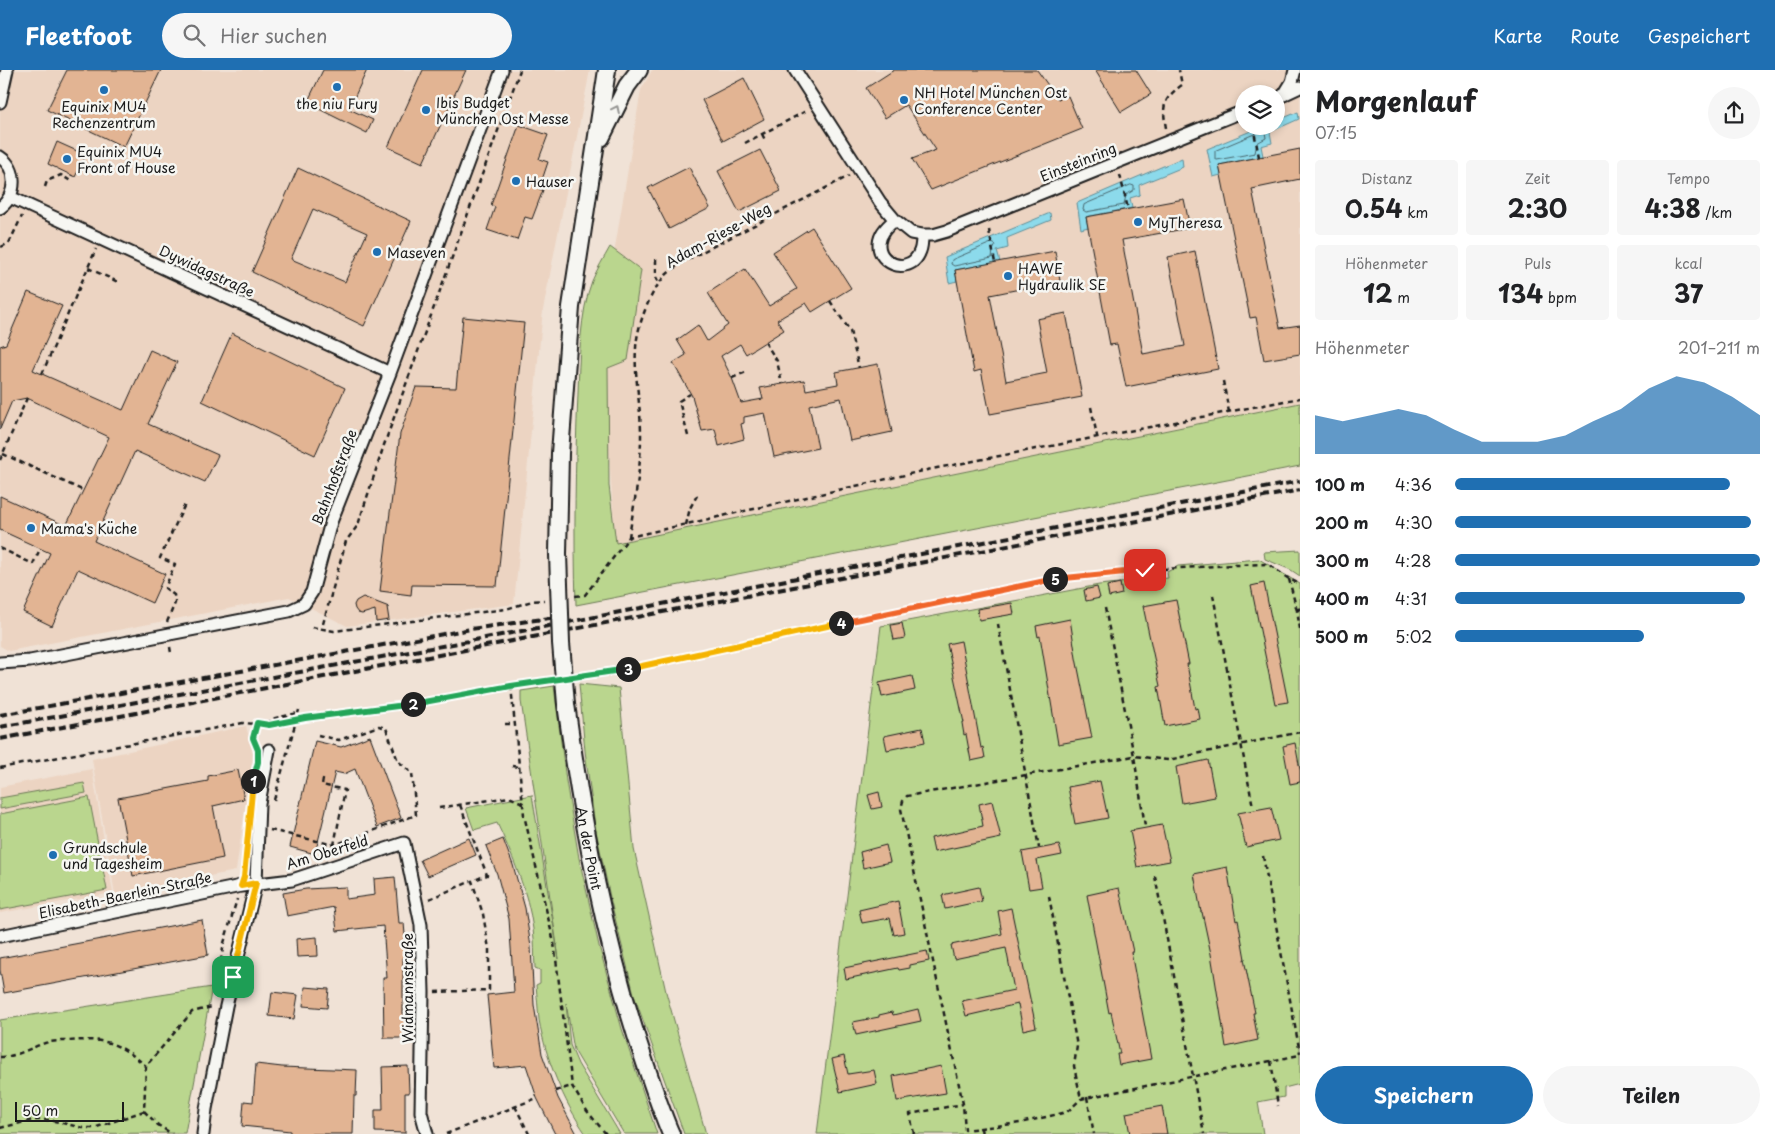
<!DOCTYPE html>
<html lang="de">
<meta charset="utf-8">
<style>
:root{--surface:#fff;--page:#f6f6f6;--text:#202124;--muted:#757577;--accent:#1f6fb2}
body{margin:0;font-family:"Playpen Sans",sans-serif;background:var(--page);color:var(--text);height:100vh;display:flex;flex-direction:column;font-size:19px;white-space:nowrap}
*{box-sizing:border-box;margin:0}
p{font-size:16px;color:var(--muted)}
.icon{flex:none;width:28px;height:28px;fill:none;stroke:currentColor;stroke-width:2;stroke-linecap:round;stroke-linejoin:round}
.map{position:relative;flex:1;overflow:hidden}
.drawer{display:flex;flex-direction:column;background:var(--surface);width:475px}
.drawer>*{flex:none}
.controls{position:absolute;left:1235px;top:15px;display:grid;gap:10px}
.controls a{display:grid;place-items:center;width:50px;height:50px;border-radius:50%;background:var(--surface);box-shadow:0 2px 8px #0003;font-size:25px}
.scale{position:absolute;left:15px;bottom:12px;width:109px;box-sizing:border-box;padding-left:5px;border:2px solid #1c1c1c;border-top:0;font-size:14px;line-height:18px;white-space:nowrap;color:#1c1c1c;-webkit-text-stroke:4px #f6f6f2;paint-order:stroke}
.pin{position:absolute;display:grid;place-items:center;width:42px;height:42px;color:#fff;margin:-21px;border-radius:10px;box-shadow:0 2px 8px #0006}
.km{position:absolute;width:25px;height:25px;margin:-12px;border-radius:50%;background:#222;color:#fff;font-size:14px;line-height:25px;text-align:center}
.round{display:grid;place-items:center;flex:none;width:52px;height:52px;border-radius:26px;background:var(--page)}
.overview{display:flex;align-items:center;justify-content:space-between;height:85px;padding:0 15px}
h1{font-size:28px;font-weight:700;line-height:38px}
.figures{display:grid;grid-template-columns:repeat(3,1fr);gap:8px;height:85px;padding:5px 15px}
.figures div{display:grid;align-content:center;border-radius:5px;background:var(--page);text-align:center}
.figures b{font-size:25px;font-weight:700}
.figures small{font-size:14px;font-weight:400}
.figures p{font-size:14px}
.chart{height:140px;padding:10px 15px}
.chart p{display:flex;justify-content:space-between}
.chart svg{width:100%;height:90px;margin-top:5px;fill:var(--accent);opacity:.7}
.cta{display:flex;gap:10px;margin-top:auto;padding:10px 15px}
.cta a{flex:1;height:58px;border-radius:30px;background:var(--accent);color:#fff;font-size:20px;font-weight:700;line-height:58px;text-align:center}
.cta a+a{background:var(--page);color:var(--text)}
ul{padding:0 15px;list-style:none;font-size:16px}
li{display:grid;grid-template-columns:80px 60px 1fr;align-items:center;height:38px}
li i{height:12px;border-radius:6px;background:var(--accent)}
header{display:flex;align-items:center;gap:30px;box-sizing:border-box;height:70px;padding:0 25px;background:var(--accent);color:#fff}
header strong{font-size:24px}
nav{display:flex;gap:28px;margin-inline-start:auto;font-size:18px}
.search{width:350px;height:45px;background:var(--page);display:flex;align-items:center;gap:12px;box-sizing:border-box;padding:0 18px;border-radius:28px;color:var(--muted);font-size:19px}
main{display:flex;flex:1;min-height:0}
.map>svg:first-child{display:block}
</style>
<header>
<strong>Fleetfoot</strong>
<div class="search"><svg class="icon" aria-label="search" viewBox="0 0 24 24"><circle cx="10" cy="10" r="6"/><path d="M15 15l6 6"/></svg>Hier suchen</div>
<nav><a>Karte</a><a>Route</a><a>Gespeichert</a></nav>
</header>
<main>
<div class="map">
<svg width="1300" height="1064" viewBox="0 0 1300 1064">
<rect width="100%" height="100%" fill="#f0e2d6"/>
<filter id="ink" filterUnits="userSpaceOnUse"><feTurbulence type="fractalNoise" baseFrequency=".02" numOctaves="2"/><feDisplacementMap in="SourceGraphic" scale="10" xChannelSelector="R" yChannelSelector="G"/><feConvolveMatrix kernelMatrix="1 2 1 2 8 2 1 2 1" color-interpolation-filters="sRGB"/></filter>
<g filter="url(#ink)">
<path fill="#ecd4c2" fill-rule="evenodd" d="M0 0H590L543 240 514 534 347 556 289 527 9 581 0 576Z
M652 0H1300V333L615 473 601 263 641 20ZM1244 24H1276V56H1244Z
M246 656 253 684 236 801 115 824 92 689Z
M92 699 113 823 0 843V717Z"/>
<path fill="#bad68e" stroke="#6b7955" d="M610 177 641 200 628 290 608 298 609 416 616 473 1300 333V396L576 535C574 464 575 395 578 324 579 291 580 242 592 211 597 199 604 188 610 177Z
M1300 480V506L1291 500 1265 489 1264 482Z
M1259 489 1300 514V1014L1284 1018V1027L1258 1032 1263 1064H817L881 556 1099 515 1168 508 1167 502 1178 496Z
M579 614 619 618 634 779 666 922 706 1064H684L635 928 611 832 595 756 585 681Z
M554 616 566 711 579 788 599 876 622 959 657 1064H624L574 980 566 933 570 975 578 994 620 1064H586C563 1031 546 989 539 950 538 938 537 926 536 915L540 913V900L535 898C534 885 535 872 533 859 528 822 513 787 497 753L474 760 466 738 532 725 559 889 521 631V621Z
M84 713 86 723 0 739V728Z
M89 727 107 820 0 840V744Z
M212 917 185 1063 0 1064V950Z"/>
<path fill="#8cdaeb" stroke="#5f8e98" d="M1298 42 1299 49 1270 62 1272 73 1261 76 1263 86 1219 95 1221 105 1213 107 1207 79 1263 56H1276V51Z
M1182 88 1183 97 1139 115 1140 125 1130 128 1132 138 1086 147 1088 157 1081 159 1077 133Z
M1050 143 1051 150 1007 168 1008 178 997 181 1000 192 955 200 957 211 949 213 945 187Z"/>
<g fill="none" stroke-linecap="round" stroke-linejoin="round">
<path stroke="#49686f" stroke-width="1" d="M1262 61 1265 62 1266 68 1257 73 1255 83 1217 90 1215 89V81Z
M1131 115 1134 116V120L1126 125 1124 135 1086 142 1083 140 1084 135Z
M992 173 996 175 993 180 992 188 954 196 951 194 952 190Z"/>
</g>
<path fill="#e2b493" stroke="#1c1c1c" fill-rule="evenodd" d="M67 0H161L124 77 47 40Z
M323 0H367L349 39 373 50 367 63 307 33Z
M423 0H466L423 93 388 77Z
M894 0H1037L1058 29 1068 26 1082 59 931 120 912 89 936 80 906 35 885 48 866 18Z
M1095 0H1136L1151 24 1121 42Z
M744 8 764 49 723 71 702 30Z
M519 55 548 65 539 89 548 92 539 119 543 120 532 149 525 147 517 170 487 160 495 137 491 135Z
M57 72 86 85 75 107 48 94Z
M1300 79V109L1252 119 1280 258 1300 255V284L1264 290 1256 247 1250 248 1219 95Z
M760 80 781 121 739 142 718 101Z
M689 97 710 138 669 159 648 118Z
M298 98 411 151 364 256 252 202ZM313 139 367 163 345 212 291 189Z
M1184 129 1190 158 1122 170 1143 284 1185 276 1168 187 1195 181 1218 299 1126 317 1117 274 1110 275 1086 147Z
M812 157 851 218 812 242 806 233 777 250 784 260 746 284 740 274 721 286 732 308 741 333 763 329 760 318 804 310 806 320 838 314 836 302 878 294 892 362 850 371 841 328 809 335 818 378 774 387 765 343 744 347V353L741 354 744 369 719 376 715 359 702 361 692 326 673 293 686 285 677 270 698 255 707 271 728 255 708 223 745 199 769 236 797 219 773 182Z
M1055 181 1060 211 990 225 1006 311 1047 303 1037 249 1066 243 1082 327 990 344 981 300 974 302 955 200Z
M28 222 62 236 33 300 123 340 150 280 177 292 148 354 218 385 205 412 135 381 94 471 165 504 152 533 78 499 52 556 23 542 50 483 0 460V426L66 456 109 367 27 328 12 331 0 359V276L6 274Z
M463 247 524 253 497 516 412 515 411 525 380 521 400 364 416 317 456 318Z
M232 263 345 318 315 385 202 331Z
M1120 513 1122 524 1109 527 1107 516Z
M1264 513 1288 632 1275 634 1251 516Z
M1097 517 1100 528 1086 531 1084 520Z
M363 527 389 537H387L389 550 376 552 375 540 362 544 358 543 355 539 354 535 356 531Z
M1176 530 1189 594H1187L1195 639 1198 638 1200 649 1165 656 1158 617 1160 616 1143 536Z
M1012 533 1014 544 979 550 977 539Z
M1070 549 1076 588 1092 668 1058 674 1040 566 1038 567 1036 556Z
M902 553 905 568 894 570 891 555Z
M961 571 981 678 983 677 985 688 971 691 966 664 964 665 962 653H964L947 574Z
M912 606 915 620 882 627 879 613Z
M922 658 925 672 887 680 884 666Z
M370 666 401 748 377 757 355 699 344 704 335 702 315 784 290 777 315 671 341 677Z
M1295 673 1300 700V712L1290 714 1283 676Z
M1208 690 1215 727 1182 733 1176 697Z
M238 700 244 729 213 736 223 788 133 806 118 728 208 711V706Z
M1100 711 1108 748 1075 754 1068 717Z
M879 722 882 737 872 739 868 725Z
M992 731 1001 768 934 782 931 768 983 756 979 734Z
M1271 737 1279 770 1246 777 1238 743Z
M1162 755 1170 791 1137 797 1130 761Z
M469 768 476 785 428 806 420 790Z
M503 769 513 795 525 838 531 877 534 935 542 984 558 1028 577 1064H555L537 1028 526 995 494 998 487 925 514 922 513 906 509 849 497 804 486 776Z
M886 775 890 792 863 798 860 782Z
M1059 775 1062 785 1037 790 1042 817 1029 819 1022 782Z
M1227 797 1236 851 1238 850 1240 861 1245 889H1244L1255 943H1253L1258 970 1226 977 1211 884 1202 842H1201L1194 804Z
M395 807 399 853H404L407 888H403V949H407V968H384L383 908H387L383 856 337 861 334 837 287 846 283 823 306 819 346 817V829L375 825 374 809Z
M979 817 982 831 945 839 942 825Z
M1119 818 1133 882H1131L1151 989 1119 995 1117 984H1120L1111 942 1109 943 1087 825Z
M898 831 904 863 894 865 890 848 862 853 859 840Z
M1011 838 1036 957 1023 960 1018 934 966 946 962 931 1014 920 1006 878 954 889 951 875 1002 864 998 841Z
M202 850 208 885 4 923 0 900V888Z
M317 867 318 886 297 887 296 869Z
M927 881 929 891 910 895V898L899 900 898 898 846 909 844 898Z
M305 917 329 919 327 938 303 936Z
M272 922 298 925 294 949 269 946Z
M918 939 921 951 856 965 853 952 879 947V945L892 942 893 945Z
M844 986 848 1004 874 1000 877 1014 840 1022 832 989Z
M256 994 282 997 357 1000 356 1026H354L353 1064H290V1061L242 1056 244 1031 253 1032Z
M408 996 409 1023H405V1063L375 1062V1040H383L382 997Z
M941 996 946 1023 897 1031 893 1006Z
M1162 1036 1167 1064H1130L1126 1043Z"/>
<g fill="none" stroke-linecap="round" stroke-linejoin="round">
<defs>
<path id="street" d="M795 0 880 132 895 150 911 163 922 165H933L947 161 1244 41
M1283 25 1300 17
M1284 25 1292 12 1295 0
M0 32 7 0
M0 87C18 99 17 125 0 138
M10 127 390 303
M895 150C852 182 908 215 920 181 922 176 922 170 922 165
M0 593 30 591 289 541 304 534 312 522 331 452 390 303 502 0
M0 866 241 816 292 810 404 773 421 855 423 922 421 1042 427 1064
M203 1064 206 1039 226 936 256 813 259 733 269 680"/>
<g id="secondary">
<path d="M601 68 627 16 639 0"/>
<path d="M558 484 560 383 571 237 607 0"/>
<path id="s1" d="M566 634C583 757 605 875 645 993 653 1016 661 1041 671 1064"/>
</g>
</defs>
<use href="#street" stroke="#1c1c1c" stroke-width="15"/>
<use href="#secondary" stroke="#1c1c1c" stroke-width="20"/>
<path stroke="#1c1c1c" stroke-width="2.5" stroke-dasharray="5 4" stroke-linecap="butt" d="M1253 56 1259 87
M1166 58C1162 35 1163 29 1182 15L1179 0
M762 64 765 70
M745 73 806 41
M1120 105 1128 139
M45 117 47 111 61 105 69 110 72 105
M989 160 995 193
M1 177 9 173 22 146
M656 189V207L659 213
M88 198 118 212
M830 231 850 261 859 298
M765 272 777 291 782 314
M42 304 96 179
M732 308 746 302
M1223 311 1229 342
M1091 337 1097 366
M688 366 679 331 690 324
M3 384 82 420
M0 390 27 328
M686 455 690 438 699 422
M629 467C634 434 641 399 641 365 641 336 634 307 636 278 637 256 650 221 666 205 670 201 676 197 681 193L849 106
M0 478 33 494 40 479
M1289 509 1297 541
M1213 525 1253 737
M575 526 585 525 629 467 927 400 1300 328
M1105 538 1134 686 1145 756
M1300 538 1297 541 1300 559
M167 552 175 533 174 525 165 518 175 494 160 488 186 432
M323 554 346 471 358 455 384 375 520 0
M998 554 1039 778
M312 557 334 561 506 539 532 531 544 530
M170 577 171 583
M579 606 625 600 1046 510 1145 500 1236 495 1268 494 1289 509 1300 514
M511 616 524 745 554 873 572 1016 587 1041 606 1064
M305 648 430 632 511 616 548 610
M505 654H515
M269 655 271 649 298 643
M1300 662 1168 690 1134 686 907 726 903 731 901 739 963 1034 965 1060 1020 1053 1067 1042 1081 1029 1300 985
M257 678 253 668 257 653
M512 696 519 697
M0 698 243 653 269 655 287 651
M323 709 322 715 345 720 334 775
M274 730 299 640
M460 735 487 805 472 811
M439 738 509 727 523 733
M270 760 334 775 416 745 412 703 398 691 386 658 379 656 339 670 318 665
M1263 786 1300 983
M1155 806 1204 1064
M1049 826 1077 976 1074 996 1081 1029
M429 829 472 811 483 844 489 879V920L434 922
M216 918 224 873 237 829
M0 987C16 987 30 978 45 973 52 971 60 971 68 971 105 968 118 972 146 996
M1271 991 1278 1036
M555 1021 572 1016
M1087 1027 1094 1064
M515 1036 529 1064
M144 1041 158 1055 172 1064
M0 1058 33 1050H50L83 1058H94L144 1041 146 996 192 942 212 937
M981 1058 982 1064
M446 1064 537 1028
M914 1064 910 1044 963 1034"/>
<use href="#street" stroke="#f6f6f2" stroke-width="11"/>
<use href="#secondary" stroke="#f6f6f2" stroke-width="16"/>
<path stroke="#1c1c1c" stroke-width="4" stroke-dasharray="8 4" stroke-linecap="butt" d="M0 645 471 559 557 547
M0 657 496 566 1300 411
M0 669 1300 420"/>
<defs>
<path id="secondary-bridge" d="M558 484 561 573 566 634"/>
</defs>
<use href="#secondary-bridge" stroke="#1c1c1c" stroke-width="20" stroke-linecap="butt"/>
<path stroke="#1c1c1c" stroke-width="2.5" stroke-dasharray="5 4" stroke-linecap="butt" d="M287 651 305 648"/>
<use href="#secondary-bridge" stroke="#f6f6f2" stroke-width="16"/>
</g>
<defs><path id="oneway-chevron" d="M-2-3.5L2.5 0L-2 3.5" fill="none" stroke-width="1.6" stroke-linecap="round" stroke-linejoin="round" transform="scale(1.25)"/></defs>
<use stroke="#949492" href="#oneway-chevron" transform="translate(616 39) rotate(-64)"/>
</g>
<g fill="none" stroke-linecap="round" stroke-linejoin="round" filter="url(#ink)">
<defs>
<path id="split-1" d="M233 907 256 813 241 816 244 807 253 711"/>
<path id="split-2" d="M253 711 258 692V680L253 668 257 653 269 655 305 648 413 634"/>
<path id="split-3" d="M413 634 511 616 628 599"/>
<path id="split-4" d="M628 599 841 553"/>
<path id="split-5" d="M841 553 1055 509"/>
<path id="split-6" d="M1055 509 1145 500"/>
</defs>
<use href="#split-1" stroke="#fff" stroke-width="10"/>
<use href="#split-2" stroke="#fff" stroke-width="10"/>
<use href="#split-3" stroke="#fff" stroke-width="10"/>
<use href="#split-4" stroke="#fff" stroke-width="10"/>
<use href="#split-5" stroke="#fff" stroke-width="10"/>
<use href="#split-6" stroke="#fff" stroke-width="10"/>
<use href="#split-1" stroke="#f5b400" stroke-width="6"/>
<use href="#split-2" stroke="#22a559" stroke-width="6"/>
<use href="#split-3" stroke="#22a559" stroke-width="6"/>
<use href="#split-4" stroke="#f5b400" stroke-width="6"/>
<use href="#split-5" stroke="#f0652b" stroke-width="6"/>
<use href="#split-6" stroke="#f0652b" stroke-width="6"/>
</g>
<g fill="#1f6fb2" stroke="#f6f6f2" stroke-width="2">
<circle cx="337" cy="17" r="5"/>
<circle cx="104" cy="20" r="5"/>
<circle cx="904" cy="30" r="5"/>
<circle cx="426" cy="40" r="5"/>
<circle cx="67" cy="89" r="5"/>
<circle cx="516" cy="111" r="5"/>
<circle cx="1138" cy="152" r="5"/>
<circle cx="377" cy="182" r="5"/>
<circle cx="1008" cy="206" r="5"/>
<circle cx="31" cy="458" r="5"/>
<circle cx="53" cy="785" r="5"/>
</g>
<g text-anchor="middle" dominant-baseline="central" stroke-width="5" stroke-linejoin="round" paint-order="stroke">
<g font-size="14" fill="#1c1c1c" stroke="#f6f6f2" text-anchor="start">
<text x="914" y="22">NH Hotel München Ost<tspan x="914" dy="16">Conference Center</tspan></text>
<text x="436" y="32">Ibis Budget<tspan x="436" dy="16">München Ost Messe</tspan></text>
<text x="337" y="33" text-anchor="middle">the niu Fury</text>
<text x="104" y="36" text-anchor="middle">Equinix MU4<tspan x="104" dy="16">Rechenzentrum</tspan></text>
<text x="77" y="81">Equinix MU4<tspan x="77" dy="16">Front of House</tspan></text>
<text x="526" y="111">Hauser</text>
<text x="1148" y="152">MyTheresa</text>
<text x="387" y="182">Maseven</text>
<text x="1018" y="198">HAWE<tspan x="1018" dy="16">Hydraulik SE</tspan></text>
<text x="41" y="458">Mama's Küche</text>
<text x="63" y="777">Grundschule<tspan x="63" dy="16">und Tagesheim</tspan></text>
</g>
<g font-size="14" fill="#1c1c1c" stroke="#f6f6f2">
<text transform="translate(1078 92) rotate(-22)">Einsteinring</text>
<text transform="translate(718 165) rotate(-29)">Adam-Riese-Weg</text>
<text transform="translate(207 201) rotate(25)">Dywidagstraße</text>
<text transform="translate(334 407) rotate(-69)">Bahnhofstraße</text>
<text stroke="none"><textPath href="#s1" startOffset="146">An der Point</textPath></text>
<text transform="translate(327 782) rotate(-17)">Am Oberfeld</text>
<text transform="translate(125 825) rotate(-12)">Elisabeth-Baerlein-Straße</text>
<text transform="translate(407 918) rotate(-90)">Widmannstraße</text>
</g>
</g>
</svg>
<div class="controls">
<a><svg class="icon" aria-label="layers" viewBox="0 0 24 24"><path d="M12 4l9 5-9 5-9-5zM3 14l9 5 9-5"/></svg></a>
</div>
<div class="scale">50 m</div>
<div class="pin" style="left:233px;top:907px;background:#1e9e55"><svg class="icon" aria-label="arrive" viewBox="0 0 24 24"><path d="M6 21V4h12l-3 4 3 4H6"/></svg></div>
<div class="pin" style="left:1145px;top:500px;background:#d93025"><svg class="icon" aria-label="check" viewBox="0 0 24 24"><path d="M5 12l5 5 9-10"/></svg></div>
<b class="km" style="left:253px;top:711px">1</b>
<b class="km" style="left:413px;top:634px">2</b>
<b class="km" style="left:628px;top:599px">3</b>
<b class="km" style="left:841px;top:553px">4</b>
<b class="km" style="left:1055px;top:509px">5</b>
</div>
<section class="drawer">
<div class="overview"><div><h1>Morgenlauf</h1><p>07:15</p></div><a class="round"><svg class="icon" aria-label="share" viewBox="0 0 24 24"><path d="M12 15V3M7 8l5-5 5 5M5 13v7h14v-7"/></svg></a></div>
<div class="figures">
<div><p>Distanz</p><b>0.54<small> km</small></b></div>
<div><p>Zeit</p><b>2:30</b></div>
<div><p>Tempo</p><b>4:38<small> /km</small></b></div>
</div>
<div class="figures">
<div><p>Höhenmeter</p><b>12<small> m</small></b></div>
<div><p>Puls</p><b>134<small> bpm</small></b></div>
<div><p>kcal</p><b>37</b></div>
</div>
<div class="chart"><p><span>Höhenmeter</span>201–211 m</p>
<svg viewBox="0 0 160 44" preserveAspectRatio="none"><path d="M0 44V25L10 28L20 25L30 22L40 25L50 32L60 38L70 38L80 38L90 35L100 28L110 22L120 12L130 6L140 9L150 16L160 25V44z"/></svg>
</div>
<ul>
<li><b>100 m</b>4:36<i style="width:90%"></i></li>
<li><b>200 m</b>4:30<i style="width:97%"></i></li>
<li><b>300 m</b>4:28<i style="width:100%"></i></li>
<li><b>400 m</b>4:31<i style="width:95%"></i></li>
<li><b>500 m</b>5:02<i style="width:62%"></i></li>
</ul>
<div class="cta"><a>Speichern</a><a>Teilen</a></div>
</section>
</main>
